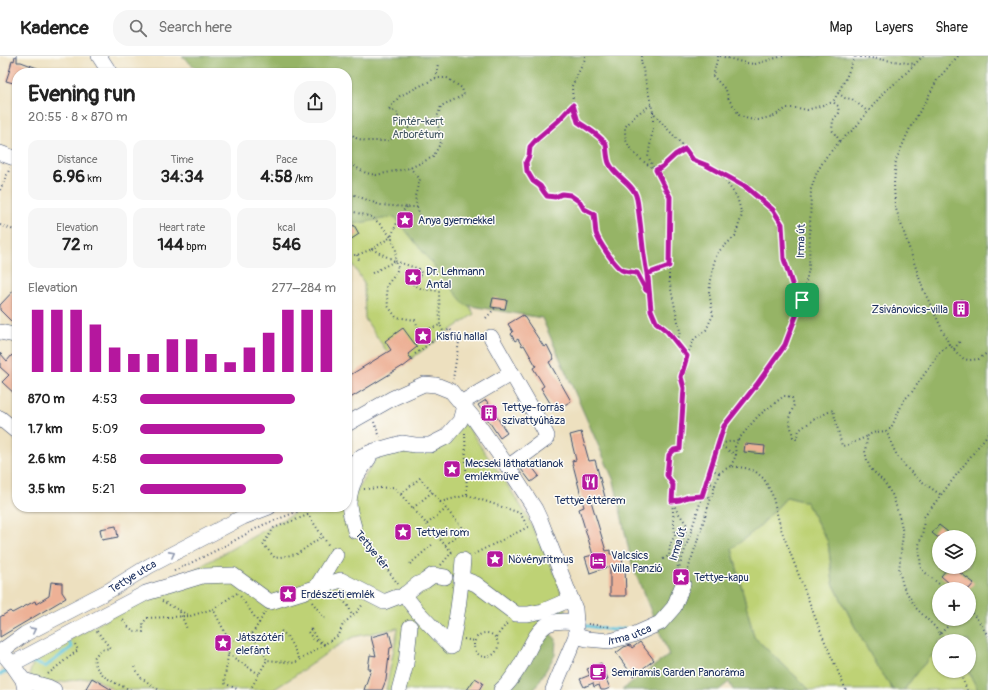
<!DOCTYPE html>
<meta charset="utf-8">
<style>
:root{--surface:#fff;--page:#f6f6f6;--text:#222;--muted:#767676;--line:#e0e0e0;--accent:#b5179e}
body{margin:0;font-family:Pangolin,sans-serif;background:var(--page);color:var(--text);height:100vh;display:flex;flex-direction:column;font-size:15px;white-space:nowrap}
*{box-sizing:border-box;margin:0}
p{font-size:13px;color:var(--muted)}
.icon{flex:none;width:22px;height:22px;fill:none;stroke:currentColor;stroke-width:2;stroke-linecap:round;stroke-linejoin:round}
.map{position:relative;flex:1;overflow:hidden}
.panel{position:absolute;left:12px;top:12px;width:340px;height:444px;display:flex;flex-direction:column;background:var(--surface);border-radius:16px;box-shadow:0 1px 3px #0004}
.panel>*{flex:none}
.controls{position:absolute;left:932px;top:474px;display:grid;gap:8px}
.controls a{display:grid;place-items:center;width:44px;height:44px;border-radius:50%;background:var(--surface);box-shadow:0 1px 3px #0004;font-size:20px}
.pin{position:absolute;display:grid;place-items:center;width:34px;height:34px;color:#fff;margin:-17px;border-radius:8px;box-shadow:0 2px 6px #0006}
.round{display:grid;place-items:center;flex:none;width:42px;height:42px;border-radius:16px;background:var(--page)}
.head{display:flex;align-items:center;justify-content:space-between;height:68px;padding:0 16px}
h1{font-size:22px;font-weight:700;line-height:30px}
.stats{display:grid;grid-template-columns:repeat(3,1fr);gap:6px;height:68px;padding:4px 16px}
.stats div{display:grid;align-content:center;border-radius:10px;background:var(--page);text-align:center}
.stats b{font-size:17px;font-weight:700}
.stats small{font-size:11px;font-weight:400}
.stats p{font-size:11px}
.chart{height:112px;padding:8px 16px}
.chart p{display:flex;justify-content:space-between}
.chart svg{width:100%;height:72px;margin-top:4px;stroke:var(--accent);stroke-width:6}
ul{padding:0 16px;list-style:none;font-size:13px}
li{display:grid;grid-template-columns:64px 48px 1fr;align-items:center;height:30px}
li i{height:10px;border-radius:5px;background:var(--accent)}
header{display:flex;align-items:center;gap:24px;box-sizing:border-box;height:56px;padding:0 20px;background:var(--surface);border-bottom:1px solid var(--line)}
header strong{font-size:19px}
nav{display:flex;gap:22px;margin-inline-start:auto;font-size:14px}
.search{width:280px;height:36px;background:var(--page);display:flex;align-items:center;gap:10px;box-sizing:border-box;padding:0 14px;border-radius:16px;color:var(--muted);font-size:15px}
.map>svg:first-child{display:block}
</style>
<header>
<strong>Kadence</strong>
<div class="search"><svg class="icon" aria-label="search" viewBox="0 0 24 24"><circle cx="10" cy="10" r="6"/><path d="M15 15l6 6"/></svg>Search here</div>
<nav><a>Map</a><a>Layers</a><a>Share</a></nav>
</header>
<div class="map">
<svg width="988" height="634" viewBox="0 0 988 634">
<rect width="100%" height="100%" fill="#fdfcf7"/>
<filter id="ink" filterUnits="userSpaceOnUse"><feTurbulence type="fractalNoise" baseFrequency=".025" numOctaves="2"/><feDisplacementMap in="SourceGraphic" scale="8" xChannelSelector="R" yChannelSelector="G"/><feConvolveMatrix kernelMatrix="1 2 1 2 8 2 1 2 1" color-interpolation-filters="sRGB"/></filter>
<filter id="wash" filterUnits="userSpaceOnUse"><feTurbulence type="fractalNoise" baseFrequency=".012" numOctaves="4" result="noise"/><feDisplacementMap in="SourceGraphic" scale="16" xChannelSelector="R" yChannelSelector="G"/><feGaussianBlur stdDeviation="0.9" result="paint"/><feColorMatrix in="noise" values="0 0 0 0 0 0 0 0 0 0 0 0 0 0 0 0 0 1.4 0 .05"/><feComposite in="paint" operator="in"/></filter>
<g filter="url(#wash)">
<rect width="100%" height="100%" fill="#ede0bf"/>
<path fill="#bed275" stroke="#6c806a" d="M349 0 430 181 474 258 398 312 365 263 364 227 347 200V17H331Z
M465 366 477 385 510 433 526 458 557 522 568 562 539 570 514 611 494 634H386L398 572 353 581 334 592 290 623 273 634H113L108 630 93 621 55 627 27 626 34 604 233 492 305 451H347L376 402 399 392 434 397 450 383Z
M787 441 806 446 828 486 833 527 854 569 879 614 893 634H810L754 581 732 492 760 470Z
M939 592V615H968L978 634H904L917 616Z"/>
<path fill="#96b466" stroke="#587262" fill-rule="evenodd" d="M182 0H988V634H978L968 615H969V585H952L950 581 946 585H939V592L917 616 904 634H893L879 614 854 569 833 527 828 486 806 446 787 441 760 470 732 493 754 581 810 634H733L729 626 719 634H622L669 599 632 509 614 425 542 262 465 249 395 161 347 169V17H201ZM939 481H969V511H939ZM939 533H969V563H939Z
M546 574 556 583 555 599 534 634H505Z"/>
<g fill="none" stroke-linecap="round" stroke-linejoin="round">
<path stroke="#62c6e0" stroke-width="3" d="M581 569 612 574 624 572
M26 609 33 606 45 611 72 591 67 583
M0 618 12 614"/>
</g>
<g id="blocks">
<path fill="#edb196" d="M15 0H17V6H21L48 16V17H17V28L6 25 10 13 12 4 14 5Z
M354 169 359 178 347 186V174Z
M17 231V269H15L0 254V249Z
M493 242 507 244 505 253 491 251Z
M962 243 969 252 958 259 952 250Z
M523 259 544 291 547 289 554 303 549 306 571 345 555 355 541 332 544 330 533 312 536 310 524 289 522 290 518 283 515 285 511 278 513 276 508 268Z
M403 272 417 291 408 298 412 304 403 311V310L347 344V321L391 294 385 285Z
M0 297 7 305 12 299 17 303V340L2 326 9 319 0 311Z
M486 344 507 377 500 382 478 349Z
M581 376 589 405 595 404 605 441 591 445 606 495 610 494V498H622L623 510H625L626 540H610V510L590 517 585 501 593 499 579 453 584 451 572 405 576 404 570 379Z
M745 388 765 390 764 398 744 396Z
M529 407 539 420 531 426 521 413Z
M939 469 948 476 944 481H937L932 477Z
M116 470 118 481 102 484 100 473Z
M952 511H963L959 516 974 527 969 533H956L941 520 947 513 949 515Z
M51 526 62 527V536L66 542 0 581V561L10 555 12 557 35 545 36 548 49 540Z
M389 576 393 591 390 592 386 624 382 634H364L371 613H368L370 599 376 600 371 581Z
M640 586 654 604 633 620 616 597 624 591 630 589 632 592Z
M601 607 608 623H606L610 632 605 634H601L599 629 594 631 593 627 584 631 580 623 590 619 587 613Z
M92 622 112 634H85Z
M475 622 483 627 479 634H467Z"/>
</g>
</g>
<g filter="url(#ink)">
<use href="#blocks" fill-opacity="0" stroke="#3a4a6d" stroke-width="1"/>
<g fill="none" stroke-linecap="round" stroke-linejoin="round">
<defs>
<g id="minor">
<path d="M99 0 110 17"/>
<path d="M0 97 14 102"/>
<path d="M0 276 14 279 17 278"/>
<path d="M491 281 543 372 547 380 546 383 508 411"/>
<path d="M461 347 512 317"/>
<path d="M0 362 17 376"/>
<path d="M347 368 393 342 424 328 436 329 451 335 475 364 508 411 535 453 541 466 575 553 576 566V580L553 634"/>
<path d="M347 412 362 400 374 395 402 387 415 389H430L446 381 460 365 464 350"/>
<path d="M355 475C353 466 349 456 349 447 350 428 358 417 369 402"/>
<path d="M461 522 476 528 516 558H528L543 555 571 543"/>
<path d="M316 532 336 499"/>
<path d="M405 538 409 545 417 555 451 591C457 564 461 532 463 504"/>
<path d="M404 539 418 528 425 525 433 519 445 521"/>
<path id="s1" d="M576 580 587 583 610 585 633 579 660 567 674 551 683 528"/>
<path id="s2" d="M0 596 25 578 110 534 149 510 243 461 269 451"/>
<path d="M6 601 12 608 23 624 25 634"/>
<path d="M12 608 146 537 202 520 233 519 270 546 341 524 384 546 397 541"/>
<path d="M23 624 48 631 54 634"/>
<path d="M399 634 406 608 410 571"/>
<path d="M501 634C509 628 515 618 520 610 528 597 535 575 548 568 557 564 567 565 576 566"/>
</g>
</defs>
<use href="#minor" stroke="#3a4a6d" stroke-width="16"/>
<path stroke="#3a4a6d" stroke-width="2" stroke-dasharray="1 3" stroke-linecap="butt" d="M585 0V3L572 30 573 49 578 66 593 75 605 87 610 108 621 122 632 131 636 139 642 178 645 206 648 222 651 254 655 266 667 275 687 300
M642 0 641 5 653 56 660 65 678 84 693 104 706 109 719 116 737 141 742 159 735 180 718 196 714 206 709 236 713 259 706 274 694 283 687 300 683 312 681 321 684 332 680 393 674 394 669 399 667 419 673 429 672 445 677 455 687 469 677 514 678 515
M718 0 713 20 726 34 729 44 735 52 739 59 748 63 758 64 774 60 787 52H798L807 54 833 46
M720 0 746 7 755 8 783 0
M856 0 915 8
M958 0 937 24 927 43 910 72 896 104 894 128 895 150 923 233 949 288 959 299 964 303 969 304 979 303 988 296
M436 22 438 7
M838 37 845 42 852 43 867 55
M573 49 559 64 537 83 530 91 529 100 526 106 527 115 533 125 540 130 544 136 547 140 555 141 562 138 571 139 580 146 584 153 594 158C595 164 595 171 596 177 598 185 615 210 622 214 626 216 632 216 637 217L646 235 648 236
M651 49 637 58 625 71C625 75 625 80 626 84 630 97 645 107 656 114L662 111 675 99 685 93
M653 56V72L648 101 670 141 669 224 680 275 677 287
M347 74 356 82 366 85H387L402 77 415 67V65L413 63 398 64V57L395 55 388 54 400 40 436 22H447L462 32 464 39 441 50 438 59V69L441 86 433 101 410 112 376 119 366 117 347 106
M840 85 832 74 833 64 839 57 838 50 833 46 846 22 855 0
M720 117 746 131 773 154 782 169 784 203 793 231 802 244
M0 134 10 112
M347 136 380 149 407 151H417L415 140 420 123 410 112
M407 151 401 157 391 181 396 193 395 205 419 213 422 218 413 228 422 233 439 235 440 269
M417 151 421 162
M347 154 372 161 382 170 391 181 372 193 395 205 398 212 395 219 386 230 388 250 396 261 415 264 420 276 440 269 444 277
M0 169 17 175
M347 197 349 199H357L372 193
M357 199 359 204
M372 217 395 205
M647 218 668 210
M486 262 496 251
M949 288 939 297 912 336 904 344 891 372 886 375 876 376 868 379 865 395 867 404 870 412 884 426 893 440 901 467 903 478 899 514 903 530 916 552 935 571 940 578 955 563
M954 293 961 284
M415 298 450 273 459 286 453 323
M374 366 380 381
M886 375C890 383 893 393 898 401 909 417 925 428 941 439
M465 377 467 439
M736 399 718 388 738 384
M731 410 736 399 735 391 738 384 758 360 784 340H788L792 342 794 349 789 362 793 381 796 383 799 374 816 362 833 354 842 390 848 389 868 380
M711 413 719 417
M719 417 731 410 745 412 755 415 764 423 772 438 781 473 822 579 846 634
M707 426 715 429
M364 433 394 431 445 489 453 497
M401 438 420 422 464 474 445 489
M440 446 467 439 520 457 528 471 474 498
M303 451 329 490
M413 452 432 436
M308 459 274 472 263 488 275 502 297 498 323 480
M427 468 446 453
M362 484 387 513 398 528
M663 503 669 500 670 489 675 479 672 445C680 445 681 443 688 441 695 439 704 440 711 441
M410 508 434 487
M441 509 452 496
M174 515 215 495 263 469 309 451
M687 517 719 417
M677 518 710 417 724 370 758 327 785 289 802 244 809 212 811 133 817 116 826 101 840 85 854 73 885 35 898 25 923 0
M945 533 921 513 919 489 923 475 924 461 988 378
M237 537 213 553 230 586 224 627 239 634
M338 537 341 542 349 551 352 560
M162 545 190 560 213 553
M312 546 326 564
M969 554 978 564 988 580
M180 556 187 573
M123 564C130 573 131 575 143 576V567L147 562 190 560
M259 567 265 556
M588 568 611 571
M311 573 316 582 324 588 314 584 308 576Z
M97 575 110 592 100 594 94 602 96 611 105 621 115 627 131 634
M281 575 287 580 300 604
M474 589a12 12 0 1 1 24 0a12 12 0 1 1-24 0Z
M252 578 267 604
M940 578 944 585
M496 581 508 566
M464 583 474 585
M230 586 252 578 259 567 240 540
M228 598 259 618
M135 611 140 621 159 634
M959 615 967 634
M48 618 78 594 75 588
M250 634 267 604 295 607 339 579 343 568 357 556 363 548"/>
<use href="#minor" stroke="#fff" stroke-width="15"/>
</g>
<defs><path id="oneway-chevron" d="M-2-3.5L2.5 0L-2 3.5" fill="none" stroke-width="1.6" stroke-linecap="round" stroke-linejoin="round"/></defs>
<g stroke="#8d97ae">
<use href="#oneway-chevron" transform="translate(172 498) rotate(-28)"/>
<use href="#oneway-chevron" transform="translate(33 574) rotate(-27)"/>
</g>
</g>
<g fill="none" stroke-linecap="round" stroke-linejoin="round" filter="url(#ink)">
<defs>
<path id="route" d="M802 244 793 231 784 203 782 168 773 154 746 131 706 109 693 104 685 93 675 99 662 111 656 114 670 141 669 210 647 218 649 236 646 234 637 217C632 216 626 216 622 214 615 210 598 185 596 177 595 171 595 164 594 158L584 153 580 146 570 139 562 138 555 141 547 140 544 136 540 130 533 125 527 115 526 106 529 100 530 91 537 83 559 64 573 49 578 66C585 71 603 81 606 89 607 95 607 102 609 107 614 119 630 126 635 137 638 143 638 151 639 158 642 179 643 201 648 222L651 254 656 266 667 275 687 300 681 321 684 332 680 393 674 394 669 399 667 419 673 429 672 445 680 444 688 441 702 440 724 370 758 327 785 289 802 244"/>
</defs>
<use href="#route" stroke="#fff" stroke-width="8"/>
<use href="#route" stroke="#b5179e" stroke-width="5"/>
</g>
<defs>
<symbol id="sight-square" viewBox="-11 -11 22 22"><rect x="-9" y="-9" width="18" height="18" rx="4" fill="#b5179e" stroke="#fdfcf7"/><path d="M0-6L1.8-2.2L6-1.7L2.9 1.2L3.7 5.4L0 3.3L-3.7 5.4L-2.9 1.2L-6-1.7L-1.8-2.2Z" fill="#fff"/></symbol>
<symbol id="building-square" viewBox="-11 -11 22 22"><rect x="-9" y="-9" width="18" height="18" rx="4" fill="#b5179e" stroke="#fdfcf7"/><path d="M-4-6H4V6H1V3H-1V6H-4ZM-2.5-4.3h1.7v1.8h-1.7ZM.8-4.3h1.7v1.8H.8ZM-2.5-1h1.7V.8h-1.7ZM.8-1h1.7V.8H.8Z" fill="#fff"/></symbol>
<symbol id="restaurant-square" viewBox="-11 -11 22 22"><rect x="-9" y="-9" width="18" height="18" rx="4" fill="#b5179e" stroke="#fdfcf7"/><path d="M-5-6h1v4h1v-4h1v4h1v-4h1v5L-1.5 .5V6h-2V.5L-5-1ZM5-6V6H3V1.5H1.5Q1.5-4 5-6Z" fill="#fff"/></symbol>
<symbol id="hotel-square" viewBox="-11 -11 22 22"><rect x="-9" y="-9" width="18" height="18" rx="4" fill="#b5179e" stroke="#fdfcf7"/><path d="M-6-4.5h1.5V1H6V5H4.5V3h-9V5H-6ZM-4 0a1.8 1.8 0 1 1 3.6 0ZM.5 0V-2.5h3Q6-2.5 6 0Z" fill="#fff"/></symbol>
<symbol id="cafe-square" viewBox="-11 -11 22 22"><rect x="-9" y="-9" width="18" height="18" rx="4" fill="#b5179e" stroke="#fdfcf7"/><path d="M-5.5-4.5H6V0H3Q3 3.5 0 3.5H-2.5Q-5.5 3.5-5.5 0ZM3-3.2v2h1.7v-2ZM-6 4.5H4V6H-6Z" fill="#fff"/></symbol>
</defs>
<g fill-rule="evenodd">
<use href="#sight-square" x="395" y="154" width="20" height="20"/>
<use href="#sight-square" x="403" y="211" width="20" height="20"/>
<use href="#building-square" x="951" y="243" width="20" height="20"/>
<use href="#sight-square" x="413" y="270" width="20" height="20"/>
<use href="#building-square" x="479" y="347" width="20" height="20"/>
<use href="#sight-square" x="442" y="403" width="20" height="20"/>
<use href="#restaurant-square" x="580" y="416" width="20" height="20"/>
<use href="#sight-square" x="393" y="466" width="20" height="20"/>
<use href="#sight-square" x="485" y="493" width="20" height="20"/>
<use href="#hotel-square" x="588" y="495" width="20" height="20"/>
<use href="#sight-square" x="671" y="511" width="20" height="20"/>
<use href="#sight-square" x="278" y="528" width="20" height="20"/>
<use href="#sight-square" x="213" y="577" width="20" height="20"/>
<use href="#cafe-square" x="588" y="606" width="20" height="20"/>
</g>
<g text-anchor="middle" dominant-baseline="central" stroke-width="3" stroke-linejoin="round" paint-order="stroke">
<g font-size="11" fill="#445864" stroke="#fdfcf7">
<text x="418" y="65">Pintér-kert<tspan x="418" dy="13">Arborétum</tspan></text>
</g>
<g font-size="11" fill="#1b2f5e" stroke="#fdfcf7" text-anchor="start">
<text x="418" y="164">Anya gyermekkel</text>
<text x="426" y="215">Dr. Lehmann<tspan x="426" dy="13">Antal</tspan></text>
<text x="948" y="253" text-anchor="end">Zsivánovics-villa</text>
<text x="436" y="280">Kisfiú hallal</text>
<text x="502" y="351">Tettye-forrás<tspan x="502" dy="13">szivattyúháza</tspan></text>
<text x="465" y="407">Mecseki láthatatlanok<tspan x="465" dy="13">emlékműve</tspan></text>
<text x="590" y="444" text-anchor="middle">Tettye étterem</text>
<text x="416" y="476">Tettyei rom</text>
<text x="611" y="499">Valcsics<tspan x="611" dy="13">Villa Panzió</tspan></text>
<text x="508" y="503">Növényritmus</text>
<text x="694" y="521">Tettye-kapu</text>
<text x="301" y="538">Erdészeti emlék</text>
<text x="236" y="581">Játszótéri<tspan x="236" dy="13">elefánt</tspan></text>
<text x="611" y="616">Semiramis Garden Panoráma</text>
</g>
<g font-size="11" fill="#1b2f5e" stroke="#fdfcf7">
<text transform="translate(801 185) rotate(-89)">Irma út</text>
<text transform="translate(678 488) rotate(-73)">Irma út</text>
<text transform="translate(372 494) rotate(51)">Tettye tér</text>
<text stroke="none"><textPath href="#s2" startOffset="153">Tettye utca</textPath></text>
<text stroke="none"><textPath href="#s1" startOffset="55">Irma utca</textPath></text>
</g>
</g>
</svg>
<div class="controls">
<a><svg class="icon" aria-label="layers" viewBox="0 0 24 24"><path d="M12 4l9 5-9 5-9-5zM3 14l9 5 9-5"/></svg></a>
<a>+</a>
<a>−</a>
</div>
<div class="pin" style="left:802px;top:244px;background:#1e9e55"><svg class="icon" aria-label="arrive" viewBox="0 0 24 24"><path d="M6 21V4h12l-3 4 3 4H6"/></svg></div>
<section class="panel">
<div class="head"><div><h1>Evening run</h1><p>20:55 · 8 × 870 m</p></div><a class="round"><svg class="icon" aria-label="share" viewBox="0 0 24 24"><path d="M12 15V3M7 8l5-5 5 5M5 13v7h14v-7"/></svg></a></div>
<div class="stats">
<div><p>Distance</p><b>6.96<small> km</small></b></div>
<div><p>Time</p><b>34:34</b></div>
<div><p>Pace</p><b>4:58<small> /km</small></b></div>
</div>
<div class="stats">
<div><p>Elevation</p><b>72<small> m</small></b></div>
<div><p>Heart rate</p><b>144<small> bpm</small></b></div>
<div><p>kcal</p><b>546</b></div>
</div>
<div class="chart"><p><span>Elevation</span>277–284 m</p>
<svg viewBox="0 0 160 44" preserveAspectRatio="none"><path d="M5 44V6M15 44V6M25 44V6M35 44V15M45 44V29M55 44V33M65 44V33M75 44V24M85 44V24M95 44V33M105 44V38M115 44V29M125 44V20M135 44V6M145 44V6M155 44V6"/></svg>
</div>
<ul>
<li><b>870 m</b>4:53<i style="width:79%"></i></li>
<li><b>1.7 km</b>5:09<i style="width:64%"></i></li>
<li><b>2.6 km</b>4:58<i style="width:73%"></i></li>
<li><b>3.5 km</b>5:21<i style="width:54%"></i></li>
</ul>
</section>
</div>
